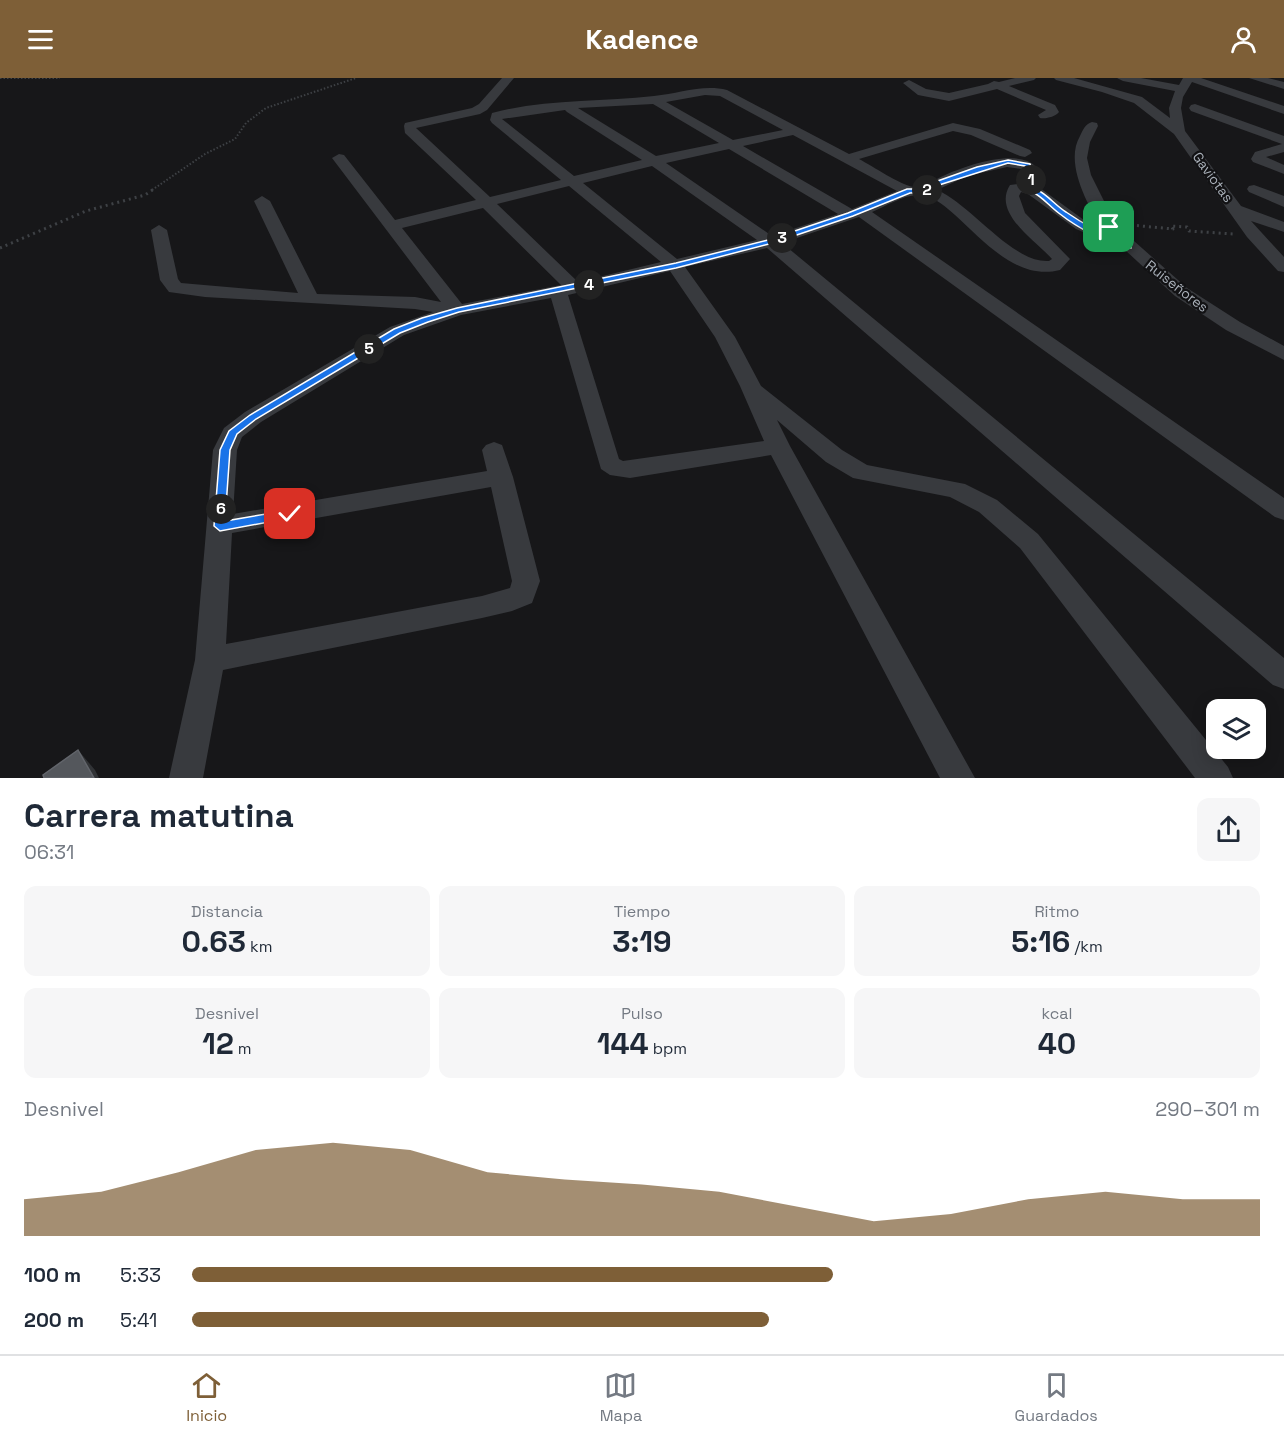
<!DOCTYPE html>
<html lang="es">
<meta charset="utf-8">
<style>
:root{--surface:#fff;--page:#f6f6f7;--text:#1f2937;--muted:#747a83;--line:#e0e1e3;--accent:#7e5f37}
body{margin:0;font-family:"Space Grotesk",sans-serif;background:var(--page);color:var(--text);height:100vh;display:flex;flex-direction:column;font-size:22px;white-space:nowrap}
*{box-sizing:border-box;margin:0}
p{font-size:20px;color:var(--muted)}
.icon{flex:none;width:33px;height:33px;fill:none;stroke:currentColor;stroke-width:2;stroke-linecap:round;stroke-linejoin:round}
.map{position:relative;height:700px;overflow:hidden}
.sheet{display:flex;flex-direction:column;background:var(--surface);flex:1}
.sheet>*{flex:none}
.tools{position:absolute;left:1206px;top:621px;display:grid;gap:12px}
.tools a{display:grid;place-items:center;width:60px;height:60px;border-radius:12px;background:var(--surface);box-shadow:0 3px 15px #0003;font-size:30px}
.pin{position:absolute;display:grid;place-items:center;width:51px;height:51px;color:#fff;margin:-26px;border-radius:12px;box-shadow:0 3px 9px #0006}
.km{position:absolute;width:30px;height:30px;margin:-15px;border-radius:50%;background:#222;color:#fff;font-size:16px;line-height:30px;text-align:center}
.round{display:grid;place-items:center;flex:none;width:63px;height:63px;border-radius:12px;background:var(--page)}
.headline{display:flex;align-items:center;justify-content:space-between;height:102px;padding:0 24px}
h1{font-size:33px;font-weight:700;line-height:45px}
.figures{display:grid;grid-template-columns:repeat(3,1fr);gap:9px;height:102px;padding:6px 24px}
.figures div{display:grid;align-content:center;border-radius:12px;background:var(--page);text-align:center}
.figures b{font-size:30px;font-weight:700}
.figures small{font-size:16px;font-weight:400}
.figures p{font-size:16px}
.chart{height:168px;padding:12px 24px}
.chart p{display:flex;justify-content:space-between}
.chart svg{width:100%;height:108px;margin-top:6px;fill:var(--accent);opacity:.7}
ul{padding:0 24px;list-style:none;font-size:20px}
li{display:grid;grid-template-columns:96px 72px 1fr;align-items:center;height:45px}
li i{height:15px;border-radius:8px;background:var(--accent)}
header{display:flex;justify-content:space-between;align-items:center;height:78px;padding:0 24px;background:var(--accent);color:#fff;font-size:27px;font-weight:700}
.tab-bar{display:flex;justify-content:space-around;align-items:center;height:84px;border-top:2px solid var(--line);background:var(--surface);font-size:16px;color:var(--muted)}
.tab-bar a{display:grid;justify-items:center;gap:3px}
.tab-bar .active{color:var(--accent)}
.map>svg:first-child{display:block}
</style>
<header><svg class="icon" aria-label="menu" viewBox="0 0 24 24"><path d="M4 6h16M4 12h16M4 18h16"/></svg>Kadence<svg class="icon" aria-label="person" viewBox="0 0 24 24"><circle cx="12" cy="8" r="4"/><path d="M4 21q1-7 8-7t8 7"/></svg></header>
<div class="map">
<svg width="1284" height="700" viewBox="0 0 1284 700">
<rect width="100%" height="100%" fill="#171719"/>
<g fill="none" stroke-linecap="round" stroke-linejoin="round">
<path stroke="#3e4145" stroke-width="2" stroke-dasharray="1.5 2" stroke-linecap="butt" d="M0 0H60
M152 112 205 76 235 61 246 45 266 30 356 0"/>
<path stroke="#3e4145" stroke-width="3" stroke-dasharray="2 4" stroke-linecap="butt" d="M1131 147 1173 151 1171 148 1187 149 1189 153 1233 156
M0 170 86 133 145 117 154 111"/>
<path fill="#383a3e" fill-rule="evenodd" d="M502 0H514L487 32 480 36 416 50 490 119 561 102 492 45 490 42 492 35C544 21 600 24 654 18 679 16 702 6 727 12L849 76 953 45 980 51 1030 72 1032 75 1025 79 1020 78 971 57 953 53 859 81C874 89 899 106 913 109 924 110 934 102 943 98 964 88 1018 69 1036 89L1040 110 1088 145 1103 152C1088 128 1064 85 1080 58 1083 52 1085 46 1092 44L1097 45 1098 48 1090 64 1087 80 1091 97 1116 147 1187 210 1240 244 1284 268V282L1226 252 1175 218 1125 172 1076 151 1028 116 1021 114 1019 118 1025 135 1070 181 1060 192C1017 203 984 163 955 137 946 129 936 120 924 118 907 114 887 128 872 134L1284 420V442L1275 439 859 139 782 165 1284 580V611L1273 607 767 170 685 189 735 259 761 308 842 372 867 387 965 406 997 422 1038 456 1228 689 1233 700H1195L1020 470 979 434 950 419 853 400 826 384 777 342 790 368 975 700H940L771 377 630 400 610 397 601 391 551 220 461 237 404 257 261 344 242 359 237 372 233 436 487 393 482 372 486 367 494 364 502 367 513 399 540 503 532 525 512 533 482 540 223 592 203 700H169L195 582 213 372 224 350 245 334 390 249 433 234 415 231 205 219 169 214 160 202 151 152 159 147 167 152 178 201 181 205 298 215 254 123 262 118 270 123 317 216 415 219 441 224 332 80 339 76 344 77 395 142 476 122 405 55 404 48 405 45 472 30 479 26ZM705 17 720 18 783 52 733 62 666 24ZM653 26 719 65 656 78 578 30ZM565 32 567 34 642 82 574 98 502 41ZM793 57 897 113 852 131 743 68ZM729 71 838 136 772 158 666 85ZM652 88 757 162 677 181 583 105ZM1007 89 1022 91 1025 105 1010 107C992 135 1035 162 1052 181L1049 183C1013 186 972 127 937 112L967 98ZM569 108 661 184 578 204 497 126ZM483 130 561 207 462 226 402 150ZM670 193 715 259 740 308 764 363 623 383 619 381 568 217ZM491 409 512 503 510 510 482 518 226 566 232 455Z
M1015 0H1036L1034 2 1009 8 1055 27 1059 34C1055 39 1046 41 1040 40L1038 37 1046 32 997 11 949 23 918 17 903 5 909 2 926 11 949 15 988 6 994 3 999 4Z
M1054 0H1074L1142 19 1170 40 1169 30 1175 13 1123 3 1117 0H1141L1179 7 1183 0H1201L1284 28V36L1192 4 1183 19 1181 30 1185 53 1241 128 1284 144V154L1251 143 1284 179V194L1278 193 1247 159 1174 56 1134 25 1102 14 1056 2Z
M1249 0H1268L1284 4V11Z
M1195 26 1284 58V74L1266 79 1284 87V96L1253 84 1251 81 1255 74 1282 66 1191 33 1189 30 1191 27Z
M1254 107 1284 118V129L1249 114 1247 111 1249 108Z"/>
</g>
<path fill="#313336" d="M78 672 95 692 99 700H94Z"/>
<path fill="#54575c" stroke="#62656b" stroke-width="1.5" d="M78 672 94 700H44L43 697Z"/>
<path fill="#1a73e8" stroke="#fff" stroke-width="1.5" d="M1008 82 1030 86 1036 111C1048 117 1055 127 1066 134 1082 145 1100 155 1118 162L1105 149 1111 147 1131 167V170C1113 170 1075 148 1060 136 1049 128 1043 119 1031 113L1025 88 1008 85 936 108 928 114 910 115 853 138 773 165 676 190 459 234 428 244 400 255 256 341 237 356 230 372 225 443 290 432 295 436 290 440 220 453 214 448 220 372 229 353 250 337 394 251 422 240 457 230 676 185 768 162 848 135 907 111H924L932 105 977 89Z"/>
<g text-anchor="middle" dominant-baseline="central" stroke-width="4.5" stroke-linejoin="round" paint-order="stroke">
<g font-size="14" fill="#a9b0b9" stroke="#121214">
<text transform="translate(1213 99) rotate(54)">Gaviotas</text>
<text transform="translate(1177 208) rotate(38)">Ruiseñores</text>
</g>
</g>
</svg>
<div class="tools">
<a><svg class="icon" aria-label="layers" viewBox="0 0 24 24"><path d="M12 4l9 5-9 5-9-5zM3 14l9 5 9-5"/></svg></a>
</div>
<div class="pin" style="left:1109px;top:149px;background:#1e9e55"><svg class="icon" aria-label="arrive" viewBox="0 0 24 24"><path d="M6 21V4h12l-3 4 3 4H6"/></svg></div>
<div class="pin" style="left:290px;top:436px;background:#d93025"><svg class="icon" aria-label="check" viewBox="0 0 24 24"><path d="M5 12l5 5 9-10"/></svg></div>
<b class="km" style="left:1031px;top:102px">1</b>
<b class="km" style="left:927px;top:112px">2</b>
<b class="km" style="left:782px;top:160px">3</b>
<b class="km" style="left:589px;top:207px">4</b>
<b class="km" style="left:369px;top:271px">5</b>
<b class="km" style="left:221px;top:431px">6</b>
</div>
<section class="sheet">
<div class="headline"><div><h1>Carrera matutina</h1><p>06:31</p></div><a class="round"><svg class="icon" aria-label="share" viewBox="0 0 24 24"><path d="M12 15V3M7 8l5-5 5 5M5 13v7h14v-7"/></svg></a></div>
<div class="figures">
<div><p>Distancia</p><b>0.63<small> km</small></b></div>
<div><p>Tiempo</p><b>3:19</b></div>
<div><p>Ritmo</p><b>5:16<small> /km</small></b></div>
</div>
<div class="figures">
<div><p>Desnivel</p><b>12<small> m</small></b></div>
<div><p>Pulso</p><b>144<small> bpm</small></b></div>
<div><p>kcal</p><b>40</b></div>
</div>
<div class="chart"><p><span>Desnivel</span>290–301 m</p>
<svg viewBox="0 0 160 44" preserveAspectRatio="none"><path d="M0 44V29L10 26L20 18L30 9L40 6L50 9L60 18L70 21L80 23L90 26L100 32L110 38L120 35L130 29L140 26L150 29L160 29V44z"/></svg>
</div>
<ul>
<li><b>100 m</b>5:33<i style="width:60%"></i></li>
<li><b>200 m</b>5:41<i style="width:54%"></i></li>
</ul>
</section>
<nav class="tab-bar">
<a class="active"><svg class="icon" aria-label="home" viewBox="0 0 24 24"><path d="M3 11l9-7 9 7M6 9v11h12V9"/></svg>Inicio</a>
<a><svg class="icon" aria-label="map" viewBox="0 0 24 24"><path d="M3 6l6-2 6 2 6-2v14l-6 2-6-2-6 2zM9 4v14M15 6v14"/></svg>Mapa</a>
<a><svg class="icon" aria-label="saved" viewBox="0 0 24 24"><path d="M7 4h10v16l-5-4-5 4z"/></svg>Guardados</a>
</nav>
